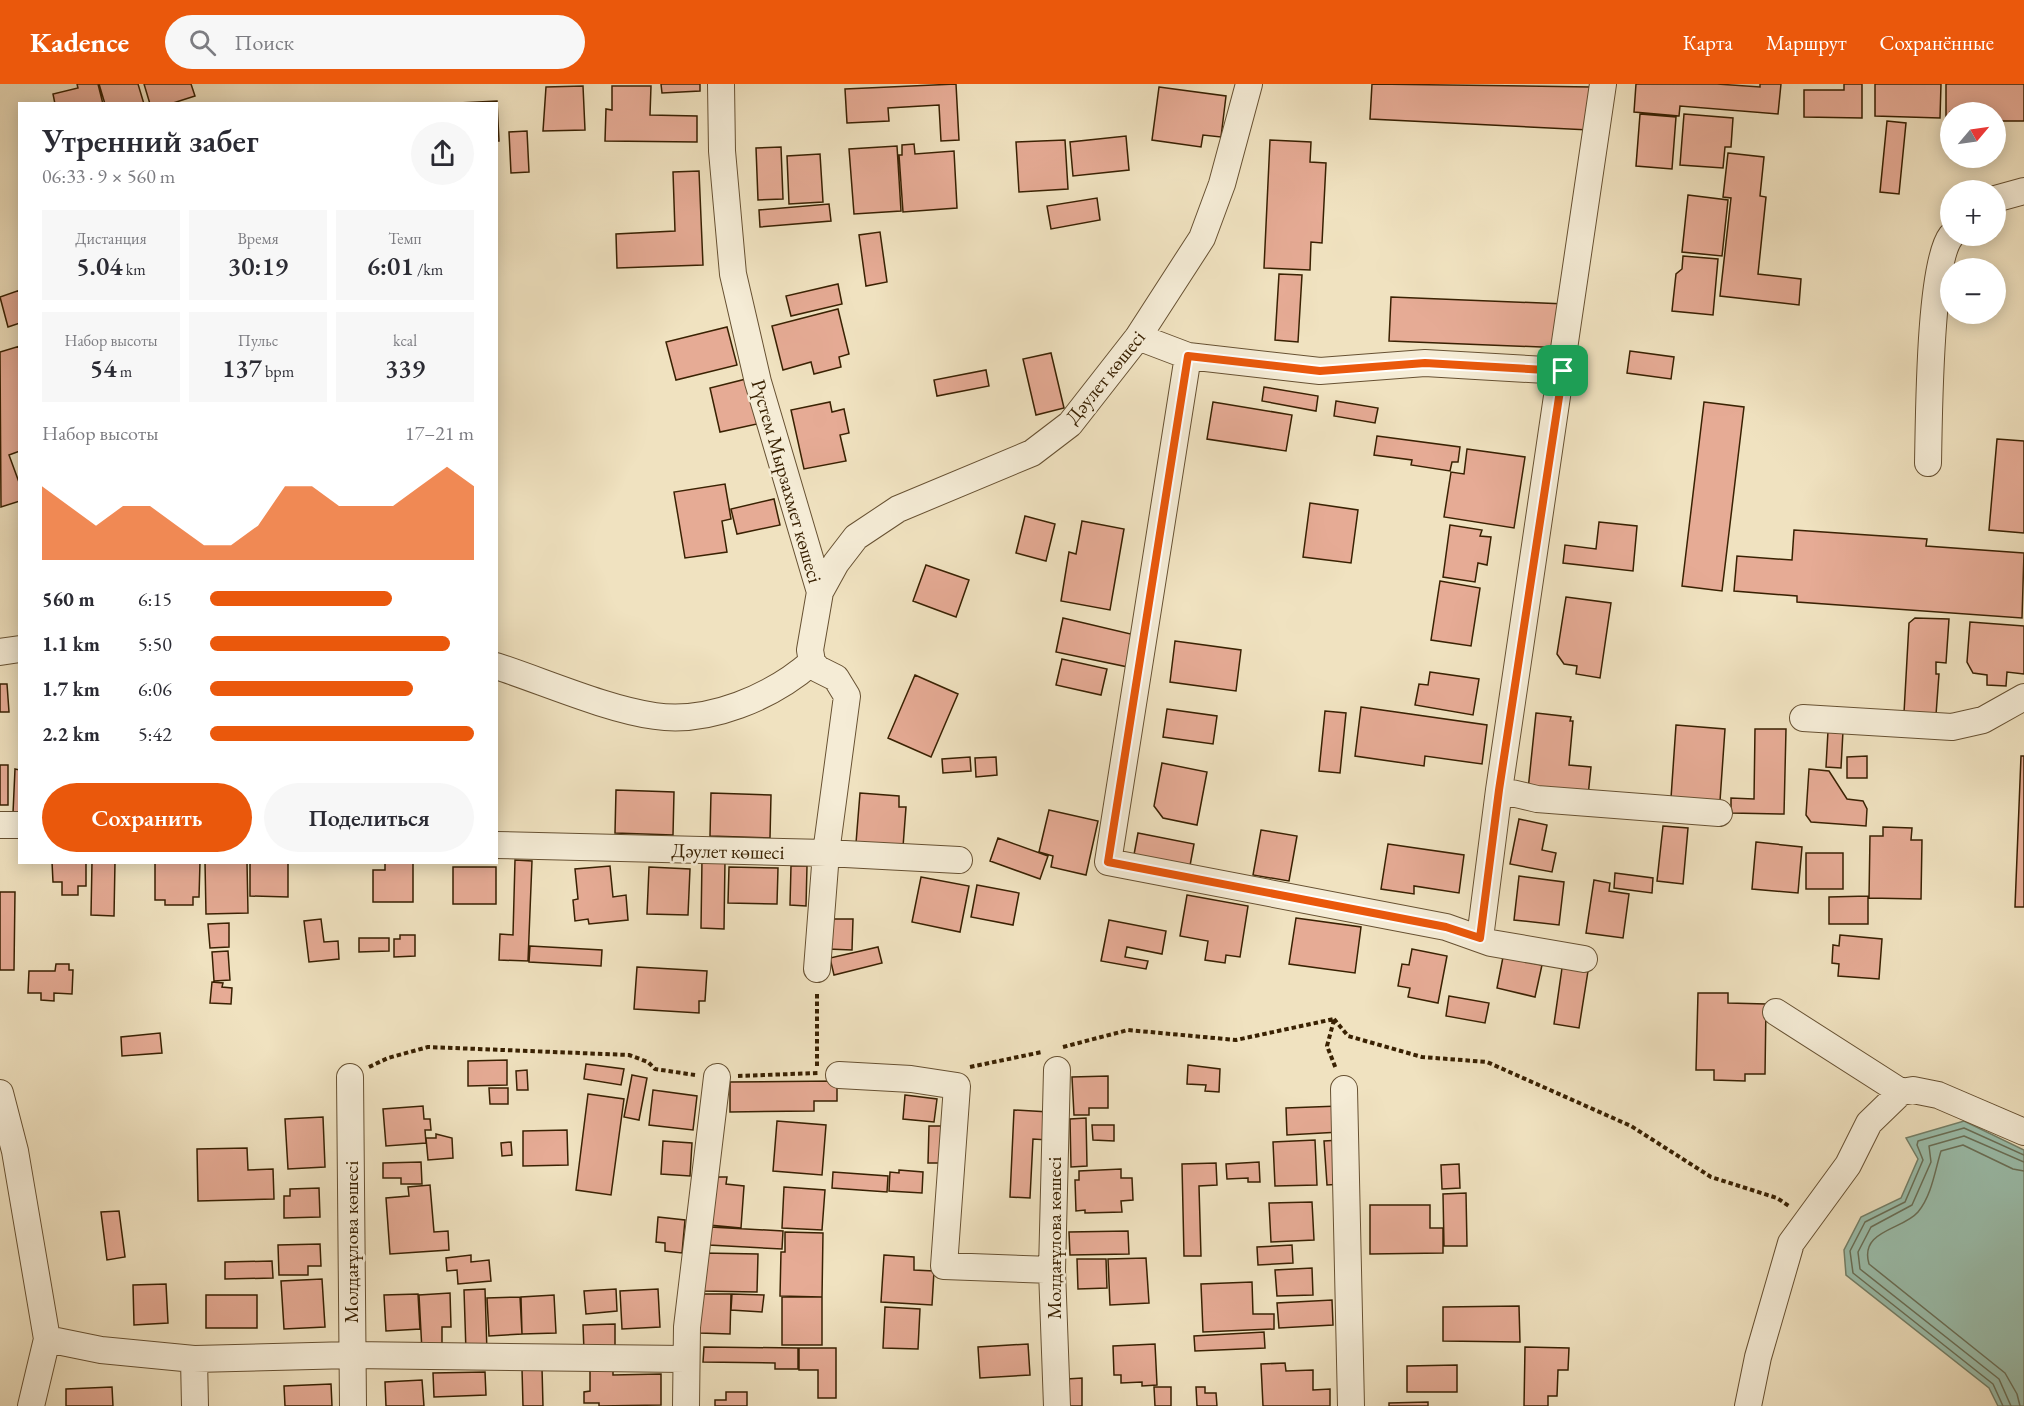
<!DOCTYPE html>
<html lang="ru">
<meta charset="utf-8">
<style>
:root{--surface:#fff;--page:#f7f7f7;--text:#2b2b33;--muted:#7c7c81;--accent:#ea580c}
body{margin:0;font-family:"EB Garamond",serif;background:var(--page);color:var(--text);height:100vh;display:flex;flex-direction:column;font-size:22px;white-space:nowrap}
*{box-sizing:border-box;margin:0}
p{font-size:20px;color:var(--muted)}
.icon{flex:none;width:33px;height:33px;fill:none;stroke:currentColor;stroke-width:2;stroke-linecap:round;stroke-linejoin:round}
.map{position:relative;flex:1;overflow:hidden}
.details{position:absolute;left:18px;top:18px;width:480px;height:762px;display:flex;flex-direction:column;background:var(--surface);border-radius:0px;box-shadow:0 3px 15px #0003}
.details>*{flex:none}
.needle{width:39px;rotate:61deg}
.tools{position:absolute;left:1940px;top:18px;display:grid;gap:12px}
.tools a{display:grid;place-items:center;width:66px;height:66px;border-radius:50%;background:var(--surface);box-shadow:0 3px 15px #0003;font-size:30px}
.pin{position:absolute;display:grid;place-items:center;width:51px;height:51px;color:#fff;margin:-26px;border-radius:12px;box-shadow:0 3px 9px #0006}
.round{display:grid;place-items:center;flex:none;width:63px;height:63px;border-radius:32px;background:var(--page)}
.head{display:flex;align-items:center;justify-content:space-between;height:102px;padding:0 24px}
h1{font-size:33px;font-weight:600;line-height:45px}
.figures{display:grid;grid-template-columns:repeat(3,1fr);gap:9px;height:102px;padding:6px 24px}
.figures div{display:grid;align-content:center;border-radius:0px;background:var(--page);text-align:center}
.figures b{font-size:26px;font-weight:600}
.figures small{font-size:16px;font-weight:400}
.figures p{font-size:16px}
.chart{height:168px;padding:12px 24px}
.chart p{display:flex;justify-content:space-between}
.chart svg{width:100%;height:108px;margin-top:6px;fill:var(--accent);opacity:.7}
.primary-button{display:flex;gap:12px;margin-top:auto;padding:12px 24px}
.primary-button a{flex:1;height:69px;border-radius:36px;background:var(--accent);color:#fff;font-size:24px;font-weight:600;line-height:69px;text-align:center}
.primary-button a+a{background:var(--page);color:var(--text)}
ul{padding:0 24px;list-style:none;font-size:20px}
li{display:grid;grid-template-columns:96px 72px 1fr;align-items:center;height:45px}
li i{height:15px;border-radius:8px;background:var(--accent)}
header{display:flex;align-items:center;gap:36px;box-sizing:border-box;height:84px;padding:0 30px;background:var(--accent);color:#fff}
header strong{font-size:28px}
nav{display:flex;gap:33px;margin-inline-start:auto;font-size:21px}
.search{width:420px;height:54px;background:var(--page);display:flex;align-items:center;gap:15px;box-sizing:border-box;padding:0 21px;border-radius:33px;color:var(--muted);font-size:22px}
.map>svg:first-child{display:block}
</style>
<header>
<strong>Kadence</strong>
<div class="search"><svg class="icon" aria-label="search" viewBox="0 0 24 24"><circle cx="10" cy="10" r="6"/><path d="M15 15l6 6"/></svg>Поиск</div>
<nav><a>Карта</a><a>Маршрут</a><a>Сохранённые</a></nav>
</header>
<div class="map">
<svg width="2024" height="1322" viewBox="0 0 2024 1322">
<rect width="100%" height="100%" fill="#f0e2c0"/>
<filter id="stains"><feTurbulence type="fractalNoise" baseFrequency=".00333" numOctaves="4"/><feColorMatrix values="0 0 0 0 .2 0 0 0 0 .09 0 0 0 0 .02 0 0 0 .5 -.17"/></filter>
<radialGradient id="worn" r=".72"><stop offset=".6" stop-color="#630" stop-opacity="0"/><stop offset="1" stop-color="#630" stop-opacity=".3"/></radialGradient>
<path fill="#9bbfad" stroke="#748069" stroke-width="1.5" d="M1964 1037 2024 1066V1322H1998L1989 1304 1846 1191 1844 1166 1861 1133 1901 1114 1918 1075 1906 1054Z"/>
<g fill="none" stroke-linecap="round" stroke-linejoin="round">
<path stroke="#6a7058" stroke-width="1.5" d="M2003 1322 1993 1300 1853 1189 1850 1167 1865 1138 1905 1118 1923 1076 1917 1061 1918 1057 1964 1044 2024 1071
M2011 1322 1999 1295 1860 1185 1858 1168 1871 1143 1912 1121 1931 1078 1929 1062 1964 1052 2024 1078
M2020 1322 2017 1310 2005 1289 1869 1180C1859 1146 1903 1146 1918 1128 1932 1111 1935 1086 1941 1067L1963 1061 2013 1085 2024 1087"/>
</g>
<path fill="#e6ab95" stroke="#392102" stroke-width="1.5" d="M77 0H98L103 20H55L53 10 78 4Z
M99 0H138L144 20H105Z
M144 0H191L195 12 170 20H150Z
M661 0H700V7L662 9Z
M956 0 959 56 941 57 939 21 888 24 889 37 847 39 845 5Z
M1372 0 1591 3 1589 46 1370 35Z
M1636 0H1717L1760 3V0H1781L1778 30 1680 22 1679 32 1634 28Z
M1844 0H1862V34L1804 33V6H1844Z
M1875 0H1941L1940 34 1875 32Z
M1946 0H2024V37H1995V28H1950V36H1946Z
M583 2 585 46 543 47 546 3Z
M612 2H651L650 31 697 32V58L605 57 606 25 612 26Z
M1159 3 1226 12 1221 53 1203 51 1201 63 1152 56Z
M497 17 499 57H496V20L458 19Z
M1640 30 1676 33 1672 85 1636 82Z
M1684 30 1733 34 1731 63H1725L1723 84 1680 81Z
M1887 37 1906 39 1899 110 1880 108Z
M527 47 529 88 511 89 509 48Z
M1126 52 1129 86 1073 92 1070 58Z
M1065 56 1068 105 1019 108 1016 58Z
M1270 56 1311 58 1310 78 1326 79 1322 159 1311 158 1310 186 1264 184Z
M914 60 915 70 954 67 957 124 903 128 899 71H902V61Z
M897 62 901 127 854 130 849 65Z
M781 63 783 115 758 116 756 64Z
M1728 69 1764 73 1760 112 1766 113 1758 190 1801 195 1799 221 1720 212 1731 114 1723 113Z
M820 70 823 118 789 120 787 72Z
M699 87 703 181 617 184 616 150 675 147 673 88Z
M1688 111 1728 116 1722 172 1682 168Z
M1097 114 1100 136 1051 145 1047 122Z
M829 120 831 137 760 143 759 126Z
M880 148 887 198 866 202 859 151Z
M1683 172 1718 175 1713 231 1672 227 1676 190 1682 185Z
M1279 190 1302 191 1298 258 1275 256Z
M838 200 842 220 791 232 786 212Z
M20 206V239L8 243 0 213Z
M1391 213 1566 220 1565 264 1389 257Z
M838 225 849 270 839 273 841 283 814 290 811 278 783 286 772 242Z
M727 243 737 281 676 296 666 258Z
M20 262V367L9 371 20 401V417L1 423 0 268Z
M1630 267 1674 273 1671 295 1627 289Z
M1051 269 1064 324 1036 331 1023 275Z
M986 286 989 302 937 312 934 296Z
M746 295 757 340 720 348 710 304Z
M1264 303 1318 312 1316 327 1262 317Z
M1336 317 1378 324 1375 339 1334 332Z
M830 318 832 328 844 325 849 349 840 351 846 377 804 385 791 326Z
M1213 318 1292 331 1286 367 1207 355Z
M1704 318 1744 323 1722 507 1682 502Z
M1377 352 1460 363 1458 378H1452L1450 387 1411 381 1412 376 1374 371Z
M1997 355 2024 357V449L1989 446Z
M1467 365 1525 373 1514 444 1444 433 1451 388 1464 390Z
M725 400 731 435 722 437 727 468 685 474 674 408Z
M774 415 780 441 737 450 731 425Z
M1310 419 1358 426 1351 479 1303 473Z
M1025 432 1055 440 1046 477 1016 469Z
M1082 437 1124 445 1110 526 1061 517 1069 468 1076 470Z
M1599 438 1637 442 1633 487 1563 479 1565 461 1596 465Z
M1450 441 1482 446 1480 452 1491 453 1487 481 1478 479 1475 498 1443 493Z
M1794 446 1927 455 1926 462 2024 469 2022 534 1797 518V512L1734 507 1737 472 1792 476Z
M926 481 969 496 956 533 913 517Z
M1440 497 1480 504 1471 562 1431 556Z
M1566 513 1611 519 1600 594 1576 590 1577 582 1564 580 1557 570Z
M1063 534 1135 551 1128 583 1056 568Z
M1915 534 1949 535 1946 579 1936 578V590H1939L1936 631 1904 629 1909 539Z
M1970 538 2024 542V590L2007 588 2006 602 1987 601V591L1973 589 1967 578Z
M1175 557 1241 566 1236 607 1170 598Z
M1062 575 1107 585 1101 611 1056 601Z
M1430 588 1479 595 1473 631 1415 621 1419 600 1428 601Z
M915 591 958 610 931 673 888 654Z
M0 600H7L9 628H0Z
M1361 623 1487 641 1482 680 1425 672 1424 682 1355 672Z
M1167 625 1217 632 1213 660 1163 653Z
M1325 627 1346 629 1340 689 1319 687Z
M1536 629 1571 633 1570 637H1573L1569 681 1591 683 1588 712 1528 706Z
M1676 641 1725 645 1720 717 1671 714Z
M1755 645H1786L1784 730 1731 729V714L1754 715Z
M1828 647H1843L1841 684 1826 683Z
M1867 672V694H1847V673Z
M2021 672H2024V823H2015Z
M970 673 971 687 943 689 942 675Z
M996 673 997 691 976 693 975 674Z
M1162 679 1207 688 1197 741 1163 734 1154 722Z
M0 681H8V721H0Z
M15 685 20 686V729H13Z
M1809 685 1829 687 1847 715 1863 717 1867 725 1866 742 1811 738 1806 731Z
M616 706 674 708 673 751 615 749Z
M711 709 771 711 770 754 710 752Z
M860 709 899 712V723H906L903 763 856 759Z
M1049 726 1098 737 1086 791 1051 783 1053 772 1039 768Z
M1519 735 1547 741 1542 766 1556 769 1552 788 1510 780Z
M1663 742 1688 744 1683 800 1657 797Z
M1883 743 1912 744 1911 756H1922L1921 815 1869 814 1870 752H1883Z
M1261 746 1297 752 1289 797 1253 791Z
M1138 749 1194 760 1189 787 1133 776Z
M998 754 1048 772 1040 795 990 777Z
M1756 758 1802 763 1798 809 1752 805Z
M1388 760 1464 771 1459 809 1414 802V810L1381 805Z
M1806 769H1843V805H1806Z
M702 775 725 776 724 845 701 844Z
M515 776 532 777 528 877 499 876 500 850 513 851Z
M52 778H86V802H78V811H62V798H53Z
M92 778H115L114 832 91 831Z
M155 778H200L199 813H193V821H165V816H155Z
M205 778H247L248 829 206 830Z
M250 778H288V813L250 812Z
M385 778H413V818H373V786H385Z
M610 782 613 813 626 811 628 836 589 840 588 835 575 837 573 816 578 815 575 785Z
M791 782H807L806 822 790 821Z
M453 783H496V820H453Z
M649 783 690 785 688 831 647 830Z
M729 783 778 784 777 820 728 819Z
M1615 789 1653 794 1652 809 1614 804Z
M1519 792 1564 798 1559 841 1514 836Z
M921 793 969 802 960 848 912 838Z
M1594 796 1610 799 1609 807 1629 810 1623 854 1586 849Z
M977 801 1019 809 1013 841 971 833Z
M0 808H15L14 886H0Z
M1187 811 1248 822 1240 873 1226 871 1225 879 1205 876 1208 857 1180 852Z
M1868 812V840H1829V813Z
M1296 834 1361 843 1355 889 1289 880Z
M321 835 324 858 338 857 339 875 309 878 304 837Z
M829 835H853L852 866 828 865Z
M1109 836 1166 847 1162 870 1127 863 1125 873 1148 877 1146 885 1101 877Z
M229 839V863L210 864 208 840Z
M400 851H415V872L394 873V855H400Z
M1840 851 1882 855 1879 895 1838 892 1839 880 1832 879 1833 861 1839 862Z
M359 854H389V867L359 868Z
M530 862 602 866 601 882 529 878Z
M878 863 882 879 834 891 830 874Z
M1412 865 1447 872 1438 919 1408 913 1410 904 1398 902 1402 880 1409 881Z
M228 867 230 896 214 897 212 868Z
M1503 873 1542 881 1535 913 1497 904Z
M56 880H69V886H73L72 910 54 909V917L41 916V909H28L29 887H55Z
M637 883 707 887 705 917H699V929L634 925Z
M1562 884 1588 887 1579 944 1554 940Z
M212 898 223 899 222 903 232 904 231 920 210 919Z
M1698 909H1728V919L1766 920 1765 990H1745V997L1714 996V986H1696Z
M1449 912 1489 919 1485 939 1446 932Z
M160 949 162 969 122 972 121 953Z
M507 976V1001L468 1002V977Z
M586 980 624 985 621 1001 584 995Z
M1188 981 1220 985 1219 1008 1205 1007 1206 1001 1187 1000Z
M527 986 528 1006H517L516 987Z
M632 991 647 994 639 1036 624 1033Z
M1108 992V1024H1089V1031H1074L1072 993Z
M837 997V1017H814V1027L730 1028V998Z
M489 1004H508V1020H490Z
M653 1006 697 1012 693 1046 649 1041Z
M588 1010 624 1015 611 1111 576 1106Z
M905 1011 937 1015 934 1038 903 1035Z
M423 1022 424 1035H430L431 1046H425L426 1059 386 1062 383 1025Z
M1339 1022 1340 1048 1287 1051 1286 1024Z
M1014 1026 1049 1028 1048 1056 1033 1055 1030 1114 1010 1113Z
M323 1033 325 1083 288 1085 285 1035Z
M1086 1034 1087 1082 1071 1083 1070 1035Z
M777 1037 826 1041 822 1091 773 1087Z
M1092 1041H1114V1057L1093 1056Z
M929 1042H946L945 1079H928Z
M567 1046 568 1081 523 1082V1047Z
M436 1050 452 1054 453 1074 428 1076 426 1054H436Z
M1315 1056 1317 1101 1275 1102 1273 1058Z
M1341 1056 1343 1100 1327 1101 1324 1057Z
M663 1057 692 1059 690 1092 661 1090Z
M511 1058 512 1071 502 1072 501 1059Z
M247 1064 248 1086 273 1085 274 1115 198 1117 197 1065Z
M421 1078 422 1100H401V1094H383V1079Z
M1259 1078 1260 1098H1248V1094L1227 1095 1226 1080Z
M1216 1079 1217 1101 1199 1102 1201 1172H1184L1182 1080Z
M1459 1080 1460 1104 1442 1105 1441 1081Z
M1121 1085V1094H1132L1133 1116 1121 1117 1122 1128 1085 1129V1126L1076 1127 1075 1096H1079V1087Z
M899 1086 923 1088 922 1109 889 1107 890 1088 899 1089Z
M833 1088 888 1092 887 1108 832 1104Z
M717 1093H727L726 1100 744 1102 741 1144 709 1141Z
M430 1101 434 1148 448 1147 449 1166 390 1170 386 1114 409 1112 408 1103Z
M784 1103 825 1106 822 1146 782 1144Z
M319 1104 320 1133 284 1134V1112H290V1105Z
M1466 1109 1467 1162H1444L1443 1110Z
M1312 1118 1314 1156 1271 1158 1269 1119Z
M1370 1121H1430V1144H1443V1169L1370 1170Z
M119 1127 125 1173 107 1176 101 1128Z
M658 1133 685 1136 682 1169 665 1167V1159L656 1158Z
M710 1143 783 1147 782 1165 709 1161Z
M1128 1147 1129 1170 1070 1171 1069 1148Z
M785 1148 823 1149 822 1213 780 1212 781 1168H785Z
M320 1160 321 1182H308V1191H279L278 1161Z
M1292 1161 1293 1179 1258 1181 1257 1163Z
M702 1169 758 1170 757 1208 701 1207Z
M471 1171V1178L489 1176 491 1197 458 1200 457 1186 447 1187 446 1174Z
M884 1171 914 1173V1186L934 1187 932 1221 881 1218Z
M1146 1174 1149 1219 1110 1221 1108 1175Z
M1077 1175H1106L1107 1204 1078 1205Z
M272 1177 273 1194 225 1195V1178Z
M1312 1184 1313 1211 1277 1212 1275 1186Z
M322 1195 325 1243 284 1245 281 1197Z
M1252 1198 1253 1230H1274V1245L1203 1248 1201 1200Z
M166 1200 168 1239 134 1241 133 1201Z
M485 1205 487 1268H466L464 1206Z
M616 1205 617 1227 586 1230 584 1207Z
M658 1205 660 1243 622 1245 620 1207Z
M450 1209 451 1243H442V1260L422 1267 419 1211Z
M418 1210 420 1245 386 1247 384 1211Z
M700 1210H731L730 1250 699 1249Z
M732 1210 764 1211 762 1228 731 1226Z
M206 1211H257V1244H206Z
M554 1211 556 1249 522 1250 521 1213Z
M520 1213 522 1250 489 1252 487 1214Z
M782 1213H822V1261H782Z
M1332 1216 1333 1241 1279 1244 1277 1219Z
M1519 1222 1520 1258 1443 1257V1223Z
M885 1223 920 1225 918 1265 883 1264Z
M615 1240V1267H584L583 1241Z
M1264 1248 1265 1264 1195 1267 1194 1252Z
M1028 1260 1030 1291 980 1294 978 1263Z
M1155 1260 1157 1301 1142 1302V1298L1121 1299V1291H1114L1113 1262Z
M704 1263 798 1264V1285H775V1279L703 1278Z
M1525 1263 1569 1264 1568 1286H1558L1557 1312H1548V1322H1524Z
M799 1264H836V1314H818V1286H799Z
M1285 1279 1286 1287 1313 1286V1306L1330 1305V1322H1263L1261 1280Z
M1457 1281V1308H1407V1282Z
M542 1284 543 1322H523L522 1285Z
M613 1285V1291L661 1290V1321L599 1322V1319H584V1308L590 1307V1286Z
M485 1288 486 1311 434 1313 433 1289Z
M1082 1294V1322H1067V1295Z
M422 1296 424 1322H386L385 1298Z
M331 1300 332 1322H285L284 1302Z
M112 1303 113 1322H66V1305Z
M1154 1303H1171V1322H1155Z
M1196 1303H1205V1309H1216L1217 1322H1197Z
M726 1308H747V1322H715V1316H726Z
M1428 1318V1322H1389V1319Z"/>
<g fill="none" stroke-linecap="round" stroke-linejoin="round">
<defs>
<path id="minor" d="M721 0 722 67 733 190 758 298 820 508 810 566 812 578 818 585 836 594 847 612 826 769 817 885
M1995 115 2024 107
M1138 253 1188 272 1320 287 1425 279 1563 287
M1188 272 1108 778 1446 843 1491 859 1584 875
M1928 379C1929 337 1929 180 1951 152
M820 508 836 479 856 453 898 425 1032 369 1070 340 1138 253 1202 154 1222 100 1249 0
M0 568 20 565
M496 582C545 598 606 625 655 632 709 640 772 613 812 578
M1803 634 1952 643 1983 636 2024 613
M1499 706 1537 715 1719 729
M0 741H20
M496 761 826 769 959 776
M1480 854 1499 706 1603 0
M1776 928 1901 1008
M839 991 911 995 957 1002 944 1182 1052 1186
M350 993 353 1322
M1344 1005 1351 1322
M0 1009 15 1067 47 1255 31 1322
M47 1255 101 1266 194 1275 351 1271 685 1275
M194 1275 195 1322
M686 1322 687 1243 717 993
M1057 1322 1052 1186 1057 986
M1748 1322 1758 1273 1791 1159 1848 1081 1869 1039 1901 1008 1913 1006 1938 1011 2024 1048"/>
</defs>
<use href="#minor" stroke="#675132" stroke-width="28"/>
<path stroke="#392102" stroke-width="4" stroke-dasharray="4.5 3" stroke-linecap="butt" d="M1334 935 1348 952 1422 973 1487 978 1631 1042 1711 1093 1777 1114 1789 1122
M1334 936 1327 962 1336 985
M1063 963 1128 946 1236 956 1334 935
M817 982V908
M369 983 388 974 428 963 629 971 648 978 655 985 695 991
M970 983 1042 968
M738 992 818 989"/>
<use href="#minor" stroke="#f5ecd6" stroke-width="26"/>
</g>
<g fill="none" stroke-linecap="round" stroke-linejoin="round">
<defs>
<path id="route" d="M1188 272 1320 287 1425 279 1563 287 1499 706 1480 854 1446 843 1108 778Z"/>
</defs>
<use href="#route" stroke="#fff" stroke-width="12"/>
<use href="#route" stroke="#ea580c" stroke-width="8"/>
</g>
<g text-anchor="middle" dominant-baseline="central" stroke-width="5" stroke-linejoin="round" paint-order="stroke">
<g font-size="20" fill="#392102" stroke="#f5ecd6">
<text transform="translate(1105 293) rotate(-51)">Дәулет көшесі</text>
<text transform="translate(787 397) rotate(74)">Рүстем Мырзахмет көшесі</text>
<text transform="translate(728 767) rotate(1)">Дәулет көшесі</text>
<text transform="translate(1054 1154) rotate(-90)">Молдағұлова көшесі</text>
<text transform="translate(351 1158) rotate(-90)">Молдағұлова көшесі</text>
</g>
</g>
<rect width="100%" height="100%" filter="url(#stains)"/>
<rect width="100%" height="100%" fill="url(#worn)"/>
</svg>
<div class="tools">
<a><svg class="needle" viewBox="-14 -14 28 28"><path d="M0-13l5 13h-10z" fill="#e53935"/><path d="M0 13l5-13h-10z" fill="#7c7c81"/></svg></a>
<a>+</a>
<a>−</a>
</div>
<div class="pin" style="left:1563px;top:287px;background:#1e9e55"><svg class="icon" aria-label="arrive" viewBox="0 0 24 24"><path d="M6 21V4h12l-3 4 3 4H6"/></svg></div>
<section class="details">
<div class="head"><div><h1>Утренний забег</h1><p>06:33 · 9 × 560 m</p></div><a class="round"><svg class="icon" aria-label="share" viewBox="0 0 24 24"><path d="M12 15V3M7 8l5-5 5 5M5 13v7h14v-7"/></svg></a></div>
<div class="figures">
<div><p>Дистанция</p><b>5.04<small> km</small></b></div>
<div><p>Время</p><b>30:19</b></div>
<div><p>Темп</p><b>6:01<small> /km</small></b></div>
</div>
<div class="figures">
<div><p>Набор высоты</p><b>54<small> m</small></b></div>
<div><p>Пульс</p><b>137<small> bpm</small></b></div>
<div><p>kcal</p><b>339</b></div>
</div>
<div class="chart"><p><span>Набор высоты</span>17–21 m</p>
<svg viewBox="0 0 160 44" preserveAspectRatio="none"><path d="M0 44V14L10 22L20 30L30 22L40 22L50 30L60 38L70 38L80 30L90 14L100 14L110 22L120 22L130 22L140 14L150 6L160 14V44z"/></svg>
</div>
<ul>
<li><b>560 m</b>6:15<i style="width:69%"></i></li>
<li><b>1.1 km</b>5:50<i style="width:91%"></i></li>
<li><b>1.7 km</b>6:06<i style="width:77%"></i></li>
<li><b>2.2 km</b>5:42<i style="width:100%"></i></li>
</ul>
<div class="primary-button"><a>Сохранить</a><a>Поделиться</a></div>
</section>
</div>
